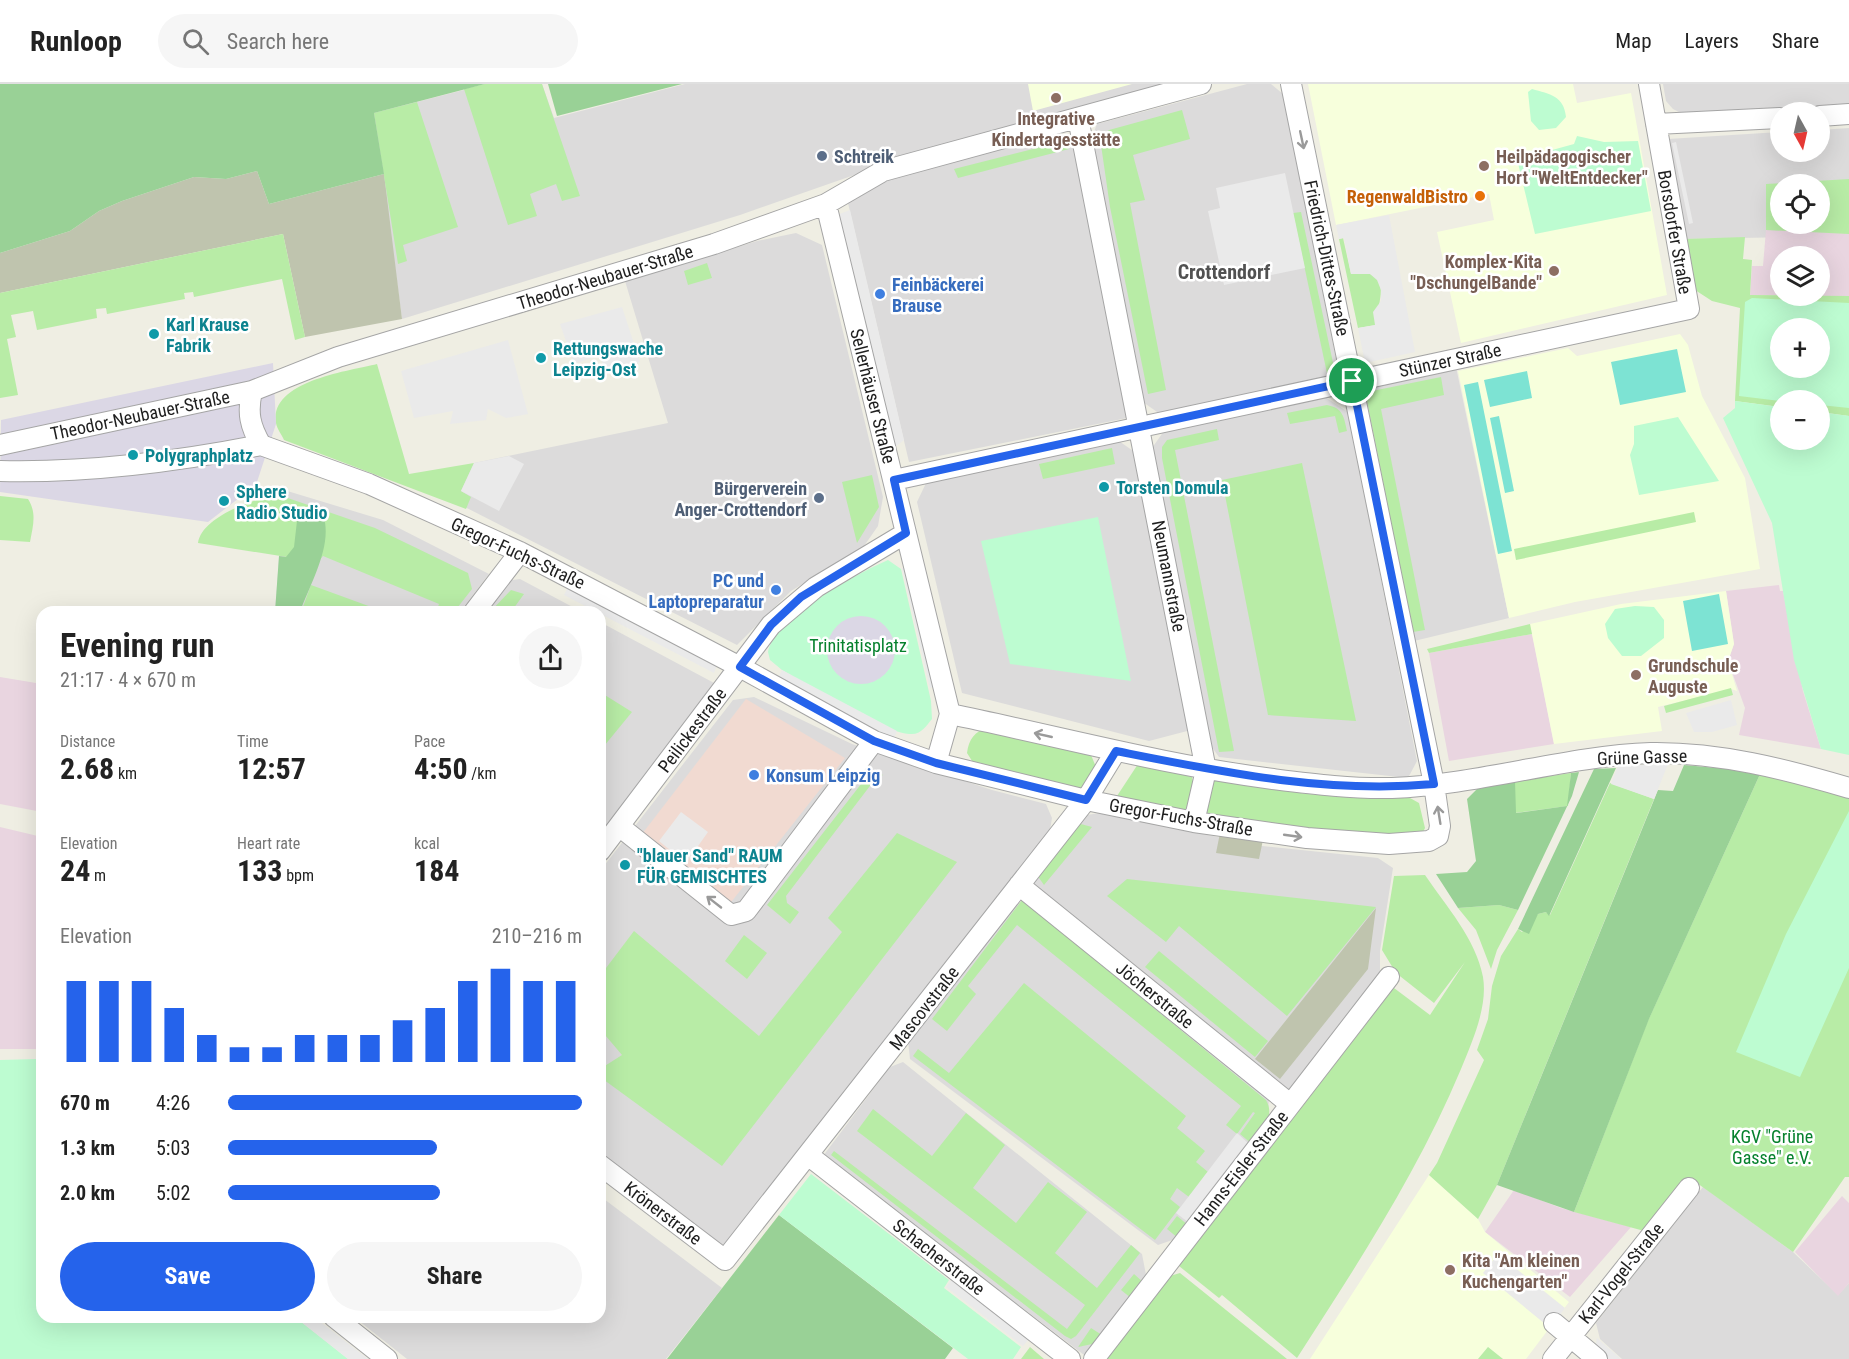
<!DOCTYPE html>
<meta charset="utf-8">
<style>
:root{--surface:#fff;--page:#f6f6f6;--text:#222;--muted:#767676;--line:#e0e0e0;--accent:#2563eb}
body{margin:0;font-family:"Roboto Condensed",sans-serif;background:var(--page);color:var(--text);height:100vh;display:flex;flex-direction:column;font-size:22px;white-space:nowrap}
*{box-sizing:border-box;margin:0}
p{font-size:20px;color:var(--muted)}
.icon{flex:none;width:33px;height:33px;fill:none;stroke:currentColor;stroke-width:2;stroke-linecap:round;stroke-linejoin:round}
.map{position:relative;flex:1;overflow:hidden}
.side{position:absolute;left:36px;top:522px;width:570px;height:717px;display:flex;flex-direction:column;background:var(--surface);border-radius:18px;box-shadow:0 6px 24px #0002}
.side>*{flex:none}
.needle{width:39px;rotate:172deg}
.controls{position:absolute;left:1770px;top:18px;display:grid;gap:12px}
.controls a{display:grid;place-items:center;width:60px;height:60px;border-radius:50%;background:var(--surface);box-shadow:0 6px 24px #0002;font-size:30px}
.pin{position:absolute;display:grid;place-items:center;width:51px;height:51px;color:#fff;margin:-26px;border:3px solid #fff;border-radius:50%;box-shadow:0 2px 6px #0007}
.round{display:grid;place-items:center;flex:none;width:63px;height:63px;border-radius:32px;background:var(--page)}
.overview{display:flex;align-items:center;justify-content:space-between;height:102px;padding:0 24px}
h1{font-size:33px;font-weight:700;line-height:45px}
.metrics{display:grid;grid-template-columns:repeat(3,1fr);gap:9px;height:102px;padding:6px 24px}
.metrics div{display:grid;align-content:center}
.metrics b{font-size:30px;font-weight:700}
.metrics small{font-size:16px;font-weight:400}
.metrics p{font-size:16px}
.chart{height:168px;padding:12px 24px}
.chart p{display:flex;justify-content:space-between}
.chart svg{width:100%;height:108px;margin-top:6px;stroke:var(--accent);stroke-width:6}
.action{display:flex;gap:12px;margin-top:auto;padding:12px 24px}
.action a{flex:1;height:69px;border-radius:36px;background:var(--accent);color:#fff;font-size:24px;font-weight:700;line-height:69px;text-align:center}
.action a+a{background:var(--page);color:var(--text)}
ul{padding:0 24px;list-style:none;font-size:20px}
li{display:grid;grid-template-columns:96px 72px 1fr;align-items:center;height:45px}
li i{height:15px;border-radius:8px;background:var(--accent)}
header{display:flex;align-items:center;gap:36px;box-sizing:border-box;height:84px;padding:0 30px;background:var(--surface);border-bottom:2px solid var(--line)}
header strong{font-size:28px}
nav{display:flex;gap:33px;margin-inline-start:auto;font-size:21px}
.search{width:420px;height:54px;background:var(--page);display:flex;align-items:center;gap:15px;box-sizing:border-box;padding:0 21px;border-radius:33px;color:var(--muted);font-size:22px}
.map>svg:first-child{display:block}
</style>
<header>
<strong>Runloop</strong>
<div class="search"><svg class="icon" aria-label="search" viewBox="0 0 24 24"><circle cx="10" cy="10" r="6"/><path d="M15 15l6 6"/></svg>Search here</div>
<nav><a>Map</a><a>Layers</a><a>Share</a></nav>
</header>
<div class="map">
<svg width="1849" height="1275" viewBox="0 0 1849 1275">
<rect width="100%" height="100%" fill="#efeee3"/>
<path fill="#dcdbdb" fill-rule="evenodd" d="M487 0H542L554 34 685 0H1162L943 60 740 131 402 235 374 29Z
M1247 0H1271L1283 10 1340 295 1160 330 1140 316 1089 60 1097 40Z
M1663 0H1849V21L1683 30 1673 25 1666 17Z
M1849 44V152L1684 155 1668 55 1780 48V68H1820V46ZM1780 100H1820V140H1780Z
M1053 51 1074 58 1132 333 909 378 848 119 877 99Z
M796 149 822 161 883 413 878 442 864 462 791 507 737 561 453 417 474 379 668 339 625 197 757 157Z
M1456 283 1509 534 1410 558 1360 324 1372 301Z
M1325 313 1348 328 1417 677 1408 694 1219 673 1209 659 1152 364 1164 347Z
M1116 355 1139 371 1191 646 1149 657 962 609 917 418 927 397Z
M284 406 383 436 489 490 460 528H275Z
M520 495 582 528H481L505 497Z
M600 538 716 600 600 752Z
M754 613 852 660 992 706 1046 720 1052 734 1050 746 725 1168 600 1073V787L733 616Z
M1100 729 1262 762 1378 774 1393 784 1380 867V888L1285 1011 1028 798 1080 732Z
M1028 817 1269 1014 1267 1040 1178 1154 1158 1161 910 975 908 957 1015 820Z
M903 978 1142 1170 1147 1196 1088 1274 823 1072 890 983Z
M1703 1103 1793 1168 1838 1211 1849 1199V1275H1622L1600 1255 1596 1239Z
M600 1112 722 1204 666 1275H407L354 1233H600Z"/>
<path fill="#f1dad1" d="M746 615 845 674 728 822 642 750Z"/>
<path fill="#e9d5e0" d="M1766 146 1849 147V215L1813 212H1820V172H1780V211H1750L1752 182H1763Z
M1779 501 1780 507H1783L1803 607 1821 665 1739 651 1745 624 1728 577 1734 560 1726 507Z
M1532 550 1554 660 1449 677 1429 569Z
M0 593 42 600V728L0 720Z
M0 743 42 753V955L40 965H0Z
M1514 1106 1561 1124 1631 1143 1570 1213 1485 1148Z
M1842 1112 1849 1119V1199L1838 1212 1795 1168Z"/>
<path fill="#f7ffdc" d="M1028 0H1132L1033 27Z
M1308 0H1573L1577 19 1631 9 1667 211 1461 259 1437 148 1494 136 1489 110 1336 141Z
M1680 250 1688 261 1702 312 1745 394 1760 485 1575 518 1509 534 1458 287 1568 264 1577 272Z
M1726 507 1734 560 1728 577 1737 607 1731 605 1658 623 1662 647 1554 660 1530 540 1621 520Z
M1429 1091 1478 1135 1485 1148 1569 1218 1526 1275H1503L1488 1263 1478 1275H1310Z"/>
<path fill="#bfc4ae" d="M257 87 269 120 384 90 402 235 305 253 283 150 0 209V169L70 147 99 127 122 117 194 93 226 95Z
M1221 744 1264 751 1259 775 1216 769Z
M1376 824 1368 885 1280 995 1255 975Z"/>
<path fill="#b8eca6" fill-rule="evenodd" d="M485 0H542L580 112 562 117 556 100 530 110 537 132 508 141 464 5Z
M417 18 458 143 403 161 407 177 398 180 374 29Z
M1182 26 1190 55 1133 71 1145 116 1130 119 1166 306 1148 310 1110 123 1100 54 1109 46Z
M1057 59 1069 65 958 94 954 85Z
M1849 95V150L1766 146V100ZM1780 100H1820V140H1780Z
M1301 128 1336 293 1328 294 1293 129Z
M283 150 305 253 295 256 282 195 194 213 193 208 184 209 185 215 107 230 106 224 96 225 97 234 37 246 33 227 11 231 16 253 7 255 18 311 0 314V209Z
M1745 153 1743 175 1752 176 1750 211 1849 212V332L1820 328V316H1780V323L1735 317 1740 224 1712 217 1692 204 1684 155ZM1780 244H1820V284H1780Z
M1343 154 1351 190C1396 183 1377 218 1376 241L1358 244 1339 155Z
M707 179 712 194 688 201 684 187Z
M377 280 409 390 474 379 461 407 471 413 466 425 284 356C282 351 277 345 276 339 269 297 349 287 377 280Z
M1441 293 1444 311 1381 325 1425 546 1413 548 1367 317 1369 309 1377 306Z
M1327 321C1343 324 1344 333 1347 347L1339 349 1335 332 1290 340 1287 329Z
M1217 345 1219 356 1175 366 1234 667 1219 668 1162 374V363L1167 356Z
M1112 364 1115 380 1043 395 1039 380Z
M1302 379 1356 637 1268 631 1222 396Z
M872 391 879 423 857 459 842 398Z
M279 411 375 444 468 489 472 505 454 528H436L439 520 323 472 318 478 198 459C202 432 256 414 279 411Z
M0 412 28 415C37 429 33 442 30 458L0 456Z
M1694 428 1696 438 1516 476 1514 465Z
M311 501 385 528H301Z
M511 506 524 510 511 528H490Z
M1530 540 1532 550 1429 569 1427 565Z
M1731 604 1733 611 1666 629 1664 622Z
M600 608 632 628 600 667Z
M988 643 1091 671 1096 683 1081 704 1074 705 974 680 967 669C969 655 974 648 988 643Z
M1138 680 1192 693 1194 702 1186 725C1166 732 1135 721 1117 712Z
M872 686 883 691 876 694 786 812 787 819 799 828 790 840 767 821Z
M1761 688 1849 714V1093H1845L1793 1168 1690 1094 1648 1148 1574 1128 1647 939Z
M1571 689 1568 722 1515 729V697Z
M1217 696 1307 710 1410 714 1419 719 1425 744 1422 750 1365 755 1205 731 1210 697Z
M1610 699 1654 715 1497 1101 1478 1135 1429 1091 1437 1079 1484 976 1477 966 1488 935 1492 902 1501 872 1518 845 1522 848 1538 830 1546 828 1550 831Z
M1077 739 1092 743 1044 801 1037 791Z
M897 749 957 778 722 1082 600 993V985L622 971 600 945V892L634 847 759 952 842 848 828 834Z
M1425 791C1446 822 1476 855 1483 893 1488 923 1472 958 1461 985 1418 1088 1357 1181 1297 1274L1222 1211 1219 1214 1179 1182 1394 904 1430 931 1465 878 1434 919 1396 889 1382 866 1394 792Z
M1127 795 1376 823 1287 932 1179 842 1166 858 1107 812Z
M1022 816 1266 1016C1276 1033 1261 1047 1252 1060L1240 1050 1255 1029 1253 1028 1237 1050 1226 1041 1241 1022 1017 841 968 902 976 910 947 947 932 935Z
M1499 821 1518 826 1497 866 1491 885 1476 846 1458 824Z
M744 851 767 869 747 895 725 877Z
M1159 867 1268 957 1255 973 1145 883Z
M1024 899 1186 1032 1177 1044 1205 1067 1196 1078 1208 1088 1189 1113 1177 1104 1170 1115 1180 1123 1155 1156 913 972 918 965 949 989Z
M873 1025 932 1072 966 1029 1005 1061 973 1104 1016 1139 1048 1098 1087 1128 1055 1169 1097 1204 1131 1161 1140 1169 1076 1252 1071 1255 1065 1252 831 1071 834 1067 1067 1245 1085 1221 857 1047Z
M1177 1132 1188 1141 1178 1154 1167 1145Z
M1180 1189 1287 1275H1106L1170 1192Z
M1134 1190 1144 1199 1131 1214 1121 1206Z
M1091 1244 1102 1251 1097 1259 1078 1263Z
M1030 1263 1044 1275H1021Z
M1488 1263 1503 1275H1478Z"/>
<path fill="#99d196" d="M0 0H485L374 29 384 90 269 120 257 87 226 95 194 93 122 117 99 127 70 147 0 169Z
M548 0H682L557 32Z
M309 431 324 434C332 463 310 500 300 528H275L279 472 286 473 294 463 297 437Z
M1684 681 1761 688 1649 935 1574 1128 1497 1101 1658 706 1673 707Z
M1616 684 1549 832 1546 828 1538 830 1529 850 1518 845 1594 685Z
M1579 688 1572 712 1518 826 1499 821 1458 824 1436 790 1467 788 1476 777 1467 715 1477 705 1515 697 1516 729 1567 722 1571 689Z
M779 1131 953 1264 945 1275H667Z"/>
<path fill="#bdfcd1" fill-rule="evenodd" d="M1532 5C1550 10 1564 12 1566 33L1556 44 1539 46 1531 37 1528 8Z
M1577 52 1604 58 1638 57 1651 127 1535 150 1518 79 1534 71 1574 60Z
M1752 214 1849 219V324L1820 321V316L1780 317 1739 312 1745 218ZM1780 244H1820V284H1780Z
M1735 317 1780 323V356H1820V328L1849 332V671L1821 665 1794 576 1772 439 1723 334 1735 324Z
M1678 333 1719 397 1639 411 1630 371 1634 360V342Z
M1098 433 1131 597 1010 580 981 457Z
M888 476 901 485 931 617 932 635C926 642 921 651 910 650 882 649 810 602 782 586L770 576 768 568C775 534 856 490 888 476Z
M1635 522 1654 523 1664 536V554L1641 572H1622L1608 554 1605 540 1615 525Z
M1849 727V884L1800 993 1736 968 1786 850Z
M37 975 42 1010V1233H295L348 1275H0V976Z
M811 1090 949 1196 944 1204 1021 1263 1013 1275H968L779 1131Z"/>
<path fill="#7de3d3" d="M1677 265 1686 308 1620 321 1611 278Z
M1527 287 1532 314 1490 323 1484 296Z
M1478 298 1512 467 1498 470 1464 301Z
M1499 332 1514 407 1505 409 1490 334Z
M1719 510 1728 560 1692 567 1683 517Z"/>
<path fill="#eaeaea" d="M1676 58 1693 139 1689 140 1672 59Z
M1285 89 1305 184 1224 201 1208 127 1220 124 1216 104Z
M850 126 904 356 894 364 837 131Z
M1389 131 1415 268 1365 279 1358 244 1375 241 1373 228 1381 217V206L1377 196 1370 190H1351L1344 154 1339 155 1336 141Z
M622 223 640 278 606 290 600 271 574 280 560 240Z
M508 256 528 330 506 334 488 325 486 336 450 340 453 327 414 334 401 287Z
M509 372 524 380 499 427 461 407 474 379Z
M910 483 938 601 930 604 902 484Z
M568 503 717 581 714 589 564 511Z
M782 586 897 647 893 657 777 596Z
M1731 616 1737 641 1712 648H1694L1686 629Z
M1668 680 1654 715 1611 700 1618 682Z
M681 728 708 748 686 779 659 757Z
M1237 1049 1249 1060 1188 1138 1176 1129Z
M1498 1170 1565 1224 1550 1244 1483 1189Z
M952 1195 1030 1254 1023 1262 946 1203Z
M295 1233H314L368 1275H348Z
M1597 1254 1621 1275H1606L1595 1265Z"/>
<path fill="#dbd7e5" d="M273 279 276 340 256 401 208 438 0 408 1 336Z
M827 566a34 34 0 1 1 68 0a34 34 0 1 1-68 0Z"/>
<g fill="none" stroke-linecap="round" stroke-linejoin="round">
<defs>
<path id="street" d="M1820 32 1849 30
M1078 34 1206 686 1194 738
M1656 40 1780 34
M826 120 950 630 936 679
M252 307C247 329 250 342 261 361L369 400 520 468 740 583 874 657 936 679 1086 716 1194 738 1307 754 1389 760 1429 757 1438 752 1440 742 1434 700 1291 0
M0 361 252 307 338 273 714 160 826 120 883 87 1201 0
M0 387C88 389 175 378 261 361
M894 396 1689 225 1649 0
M474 528 520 468
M950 630C1058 652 1164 681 1273 695 1313 700 1352 705 1392 704 1479 701 1564 672 1651 669 1719 668 1785 685 1849 704
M619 742 731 831 746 827 874 657
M600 767 771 541 816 503 906 449
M1019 801 1290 1020
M808 1071 1070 1275
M600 1081 725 1176 1086 716 1116 667
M334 1233 387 1275
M1554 1239 1597 1275
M1094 1275 1389 893
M1553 1275 1689 1104"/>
</defs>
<use href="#street" stroke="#a5a5a5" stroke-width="22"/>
<use href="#street" stroke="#fff" stroke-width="20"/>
</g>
<defs><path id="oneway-shaft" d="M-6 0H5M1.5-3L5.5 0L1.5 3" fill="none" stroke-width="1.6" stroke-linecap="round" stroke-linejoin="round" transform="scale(1.5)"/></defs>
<g stroke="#9a9a9a">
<use href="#oneway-shaft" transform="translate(1302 56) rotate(78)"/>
<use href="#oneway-shaft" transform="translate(1043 651) rotate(-167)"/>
<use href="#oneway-shaft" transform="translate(1439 731) rotate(-99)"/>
<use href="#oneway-shaft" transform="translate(1293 752) rotate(8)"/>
<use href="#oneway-shaft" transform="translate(714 818) rotate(-142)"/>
</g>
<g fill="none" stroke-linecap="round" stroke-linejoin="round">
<defs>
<path id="route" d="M1352 297 1434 700C1326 710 1222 688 1116 667L1086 716 936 679 874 657 740 583 771 541 801 513 906 449 894 396Z"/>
</defs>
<use href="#route" stroke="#fff" stroke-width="12"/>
<use href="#route" stroke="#2563eb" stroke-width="8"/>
</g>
<g fill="#8d6e63" stroke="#fff" stroke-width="2">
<circle cx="1056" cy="14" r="6"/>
<circle cx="1484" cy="82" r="6"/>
<circle cx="1554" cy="187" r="6"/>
<circle cx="1636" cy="591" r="6"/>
<circle cx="1450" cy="1186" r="6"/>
</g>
<g fill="#5c6f8a" stroke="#fff" stroke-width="2">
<circle cx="822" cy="72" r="6"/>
<circle cx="819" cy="414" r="6"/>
</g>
<circle fill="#e8710a" stroke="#fff" stroke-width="2" cx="1480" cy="112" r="6"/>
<g fill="#3f7fe0" stroke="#fff" stroke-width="2">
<circle cx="880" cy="210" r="6"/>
<circle cx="776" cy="506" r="6"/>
<circle cx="754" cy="691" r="6"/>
</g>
<g fill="#0f9aa8" stroke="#fff" stroke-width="2">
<circle cx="154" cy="250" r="6"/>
<circle cx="541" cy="274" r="6"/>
<circle cx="133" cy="371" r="6"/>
<circle cx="1104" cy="403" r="6"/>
<circle cx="224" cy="417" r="6"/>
<circle cx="625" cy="781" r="6"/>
</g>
<g text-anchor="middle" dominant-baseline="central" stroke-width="5" stroke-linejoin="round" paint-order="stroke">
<g font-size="18" font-weight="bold" fill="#785e54" stroke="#fff" text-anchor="start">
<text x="1056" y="34" text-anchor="middle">Integrative<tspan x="1056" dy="21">Kindertagesstätte</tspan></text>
<text x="1496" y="72">Heilpädagogischer<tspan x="1496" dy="21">Hort "WeltEntdecker"</tspan></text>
<text x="1542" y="177" text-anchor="end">Komplex-Kita<tspan x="1542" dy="21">"DschungelBande"</tspan></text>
<text x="1648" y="581">Grundschule<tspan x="1648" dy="21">Auguste</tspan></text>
<text x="1462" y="1176">Kita "Am kleinen<tspan x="1462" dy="21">Kuchengarten"</tspan></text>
</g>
<g font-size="18" font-weight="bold" fill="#4e5e75" stroke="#fff" text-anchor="start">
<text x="834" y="72">Schtreik</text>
<text x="807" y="404" text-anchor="end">Bürgerverein<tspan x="807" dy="21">Anger-Crottendorf</tspan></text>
</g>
<g font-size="18" font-weight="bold" fill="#c56008" stroke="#fff" text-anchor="end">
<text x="1468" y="112">RegenwaldBistro</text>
</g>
<g font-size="18" fill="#1e1e1e" stroke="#fff">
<text transform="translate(1675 148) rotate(80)">Borsdorfer Straße</text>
<text transform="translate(1327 174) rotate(78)">Friedrich-Dittes-Straße</text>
<text transform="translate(605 193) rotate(-17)">Theodor-Neubauer-Straße</text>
<text transform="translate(1450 276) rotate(-12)">Stünzer Straße</text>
<text transform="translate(873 312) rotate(76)">Sellerhäuser Straße</text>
<text transform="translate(140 331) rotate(-12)">Theodor-Neubauer-Straße</text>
<text transform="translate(518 469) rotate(25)">Gregor-Fuchs-Straße</text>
<text transform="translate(1169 492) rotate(79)">Neumannstraße</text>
<text transform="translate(692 646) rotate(-53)">Peilickestraße</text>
<text transform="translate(1642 673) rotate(-2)">Grüne Gasse</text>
<text transform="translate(1181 733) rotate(10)">Gregor-Fuchs-Straße</text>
<text transform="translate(1155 911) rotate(39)">Jöcherstraße</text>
<text transform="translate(924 924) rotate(-52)">Mascovstraße</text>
<text transform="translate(1241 1084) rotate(-52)">Hanns-Eisler-Straße</text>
<text transform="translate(663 1129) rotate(37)">Krönerstraße</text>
<text transform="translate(939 1173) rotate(38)">Schacherstraße</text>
<text transform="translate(1621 1189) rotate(-51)">Karl-Vogel-Straße</text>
</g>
<g font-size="18" font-weight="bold" fill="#366cbe" stroke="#fff" text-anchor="start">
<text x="892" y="200">Feinbäckerei<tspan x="892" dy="21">Brause</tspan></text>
<text x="764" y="496" text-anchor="end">PC und<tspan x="764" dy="21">Laptopreparatur</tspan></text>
<text x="766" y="691">Konsum Leipzig</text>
</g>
<g font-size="18" font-weight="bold" fill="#0d838f" stroke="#fff" text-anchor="start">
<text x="166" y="240">Karl Krause<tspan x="166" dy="21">Fabrik</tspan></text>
<text x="553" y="264">Rettungswache<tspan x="553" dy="21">Leipzig-Ost</tspan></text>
<text x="145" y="371">Polygraphplatz</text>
<text x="1116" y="403">Torsten Domula</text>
<text x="236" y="407">Sphere<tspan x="236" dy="21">Radio Studio</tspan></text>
<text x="637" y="771">"blauer Sand" RAUM<tspan x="637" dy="21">FÜR GEMISCHTES</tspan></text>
</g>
<g font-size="18" fill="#06812d" stroke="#fff">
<text x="858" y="561">Trinitatisplatz</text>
<text x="1772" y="1052">KGV "Grüne<tspan x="1772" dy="21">Gasse" e.V.</tspan></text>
</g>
<g font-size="20" font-weight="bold" fill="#515151" stroke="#fff">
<text x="1224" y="188">Crottendorf</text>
</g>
</g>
</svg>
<div class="controls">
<a><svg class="needle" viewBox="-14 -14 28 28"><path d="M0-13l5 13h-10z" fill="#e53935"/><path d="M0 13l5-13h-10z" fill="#767676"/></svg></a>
<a><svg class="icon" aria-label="locate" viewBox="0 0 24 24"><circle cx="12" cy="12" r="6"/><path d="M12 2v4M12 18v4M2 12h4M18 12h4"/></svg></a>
<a><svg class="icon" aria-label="layers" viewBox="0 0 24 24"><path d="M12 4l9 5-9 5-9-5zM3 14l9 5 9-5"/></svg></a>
<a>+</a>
<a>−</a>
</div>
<div class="pin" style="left:1352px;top:297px;background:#1e9e55"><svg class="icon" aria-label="arrive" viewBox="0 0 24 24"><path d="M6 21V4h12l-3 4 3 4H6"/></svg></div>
<section class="side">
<div class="overview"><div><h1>Evening run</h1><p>21:17 · 4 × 670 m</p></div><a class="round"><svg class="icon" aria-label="share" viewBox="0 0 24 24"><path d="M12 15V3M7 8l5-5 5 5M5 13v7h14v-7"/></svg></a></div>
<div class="metrics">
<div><p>Distance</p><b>2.68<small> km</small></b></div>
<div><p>Time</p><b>12:57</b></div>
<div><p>Pace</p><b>4:50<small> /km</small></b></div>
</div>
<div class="metrics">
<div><p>Elevation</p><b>24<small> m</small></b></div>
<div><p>Heart rate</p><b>133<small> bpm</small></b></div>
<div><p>kcal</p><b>184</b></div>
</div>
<div class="chart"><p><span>Elevation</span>210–216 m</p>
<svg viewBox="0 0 160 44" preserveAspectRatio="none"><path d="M5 44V11M15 44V11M25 44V11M35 44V22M45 44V33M55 44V38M65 44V38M75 44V33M85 44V33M95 44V33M105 44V27M115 44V22M125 44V11M135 44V6M145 44V11M155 44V11"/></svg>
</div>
<ul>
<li><b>670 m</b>4:26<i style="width:100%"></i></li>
<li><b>1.3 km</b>5:03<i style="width:59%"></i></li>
<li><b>2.0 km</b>5:02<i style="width:60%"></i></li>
</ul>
<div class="action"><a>Save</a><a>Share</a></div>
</section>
</div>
